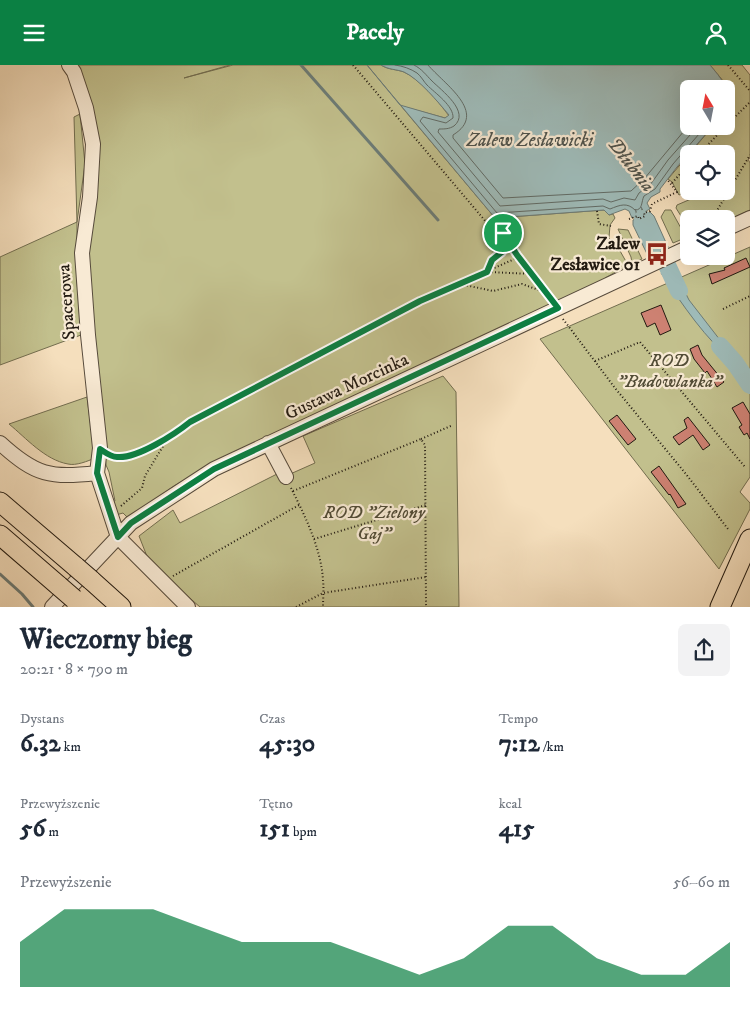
<!DOCTYPE html>
<html lang="pl">
<meta charset="utf-8">
<style>
:root{--surface:#fff;--page:#f2f2f3;--text:#1f2937;--muted:#747a83;--accent:#0b8043}
body{margin:0;font-family:"IM FELL DW Pica",serif;background:var(--page);color:var(--text);height:100vh;display:flex;flex-direction:column;font-size:19px;white-space:nowrap}
*{box-sizing:border-box;margin:0}
p{font-size:16px;color:var(--muted)}
.icon{flex:none;width:28px;height:28px;fill:none;stroke:currentColor;stroke-width:2;stroke-linecap:round;stroke-linejoin:round}
.map{position:relative;height:542px;overflow:hidden}
.panel{display:flex;flex-direction:column;background:var(--surface);flex:1}
.panel>*{flex:none}
.needle{width:32px;rotate:350deg}
.tools{position:absolute;left:680px;top:15px;display:grid;gap:10px}
.tools a{display:grid;place-items:center;width:55px;height:55px;border-radius:8px;background:var(--surface);box-shadow:0 5px 20px #0002;font-size:25px}
.pin{position:absolute;display:grid;place-items:center;width:42px;height:42px;color:#fff;margin:-21px;border:2px solid #fff;border-radius:50%;box-shadow:0 1px 5px #0007}
.round{display:grid;place-items:center;flex:none;width:52px;height:52px;border-radius:8px;background:var(--page)}
.overview{display:flex;align-items:center;justify-content:space-between;height:85px;padding:0 20px}
h1{font-size:28px;font-weight:700;line-height:38px}
.stats{display:grid;grid-template-columns:repeat(3,1fr);gap:8px;height:85px;padding:5px 20px}
.stats div{display:grid;align-content:center}
.stats b{font-size:25px;font-weight:700}
.stats small{font-size:14px;font-weight:400}
.stats p{font-size:14px}
.chart{height:140px;padding:10px 20px}
.chart p{display:flex;justify-content:space-between}
.chart svg{width:100%;height:90px;margin-top:5px;fill:var(--accent);opacity:.7}
header{display:flex;justify-content:space-between;align-items:center;height:65px;padding:0 20px;background:var(--accent);color:#fff;font-size:22px;font-weight:700}
.map>svg:first-child{display:block}
</style>
<header><svg class="icon" aria-label="menu" viewBox="0 0 24 24"><path d="M4 6h16M4 12h16M4 18h16"/></svg>Pacely<svg class="icon" aria-label="person" viewBox="0 0 24 24"><circle cx="12" cy="8" r="4"/><path d="M4 21q1-7 8-7t8 7"/></svg></header>
<div class="map">
<svg width="750" height="542" viewBox="0 0 750 542">
<rect width="100%" height="100%" fill="#f5dfbd"/>
<filter id="stains"><feTurbulence type="fractalNoise" baseFrequency=".004" numOctaves="4"/><feColorMatrix values="0 0 0 0 .2 0 0 0 0 .09 0 0 0 0 .02 0 0 0 .5 -.17"/></filter>
<radialGradient id="worn" r=".72"><stop offset=".6" stop-color="#630" stop-opacity="0"/><stop offset="1" stop-color="#630" stop-opacity=".3"/></radialGradient>
<path fill="#c2c08d" stroke="#726d4f" fill-rule="evenodd" d="M74 0H230L184 13 233 0H381C389 5 396 4 404 7 420 14 438 36 449 51L445 53 401 41 495 153 604 145 609 150 613 149 615 153 610 160 609 173 613 177H615L628 200 605 213 603 217 226 391 174 421 128 453 123 448 116 450 111 437 115 436 109 407 106 400 87 201 97 92Z
M710 0H742L750 10V93L748 94 750 98V145L726 156V154H689V164L676 143 677 140 691 134 689 130 685 131 684 128 679 130 672 117 668 114 713 61H726V46L731 40 724 17ZM689 89H726V126H689Z
M80 49 85 99 77 157V216L81 270 0 300V192L77 157 74 52Z
M665 145H671L682 165 685 173 673 178 661 152Z
M618 164 628 165 642 194 632 198 631 192Z
M750 182V412L740 427 750 438V444L719 504 540 274Z
M443 311 456 327 459 542H200L150 499 139 471 173 445 180 458 277 409 279 414 315 398 303 371Z
M87 332 95 393C88 396 76 401 68 399 45 395 26 373 9 359Z"/>
<path fill="#9ebbb9" stroke="#6c7b76" d="M367 0 400 40 445 53 449 50C438 37 419 14 404 7 396 4 389 5 381 0H710C721 13 729 23 731 40L726 46V24H689V61H713L677 102 660 124V127L651 132 647 138 650 144 644 147 641 142 643 150 639 152 635 144 637 151 632 153 629 146 625 144 609 150 604 145 495 153Z
M650 147 654 151 668 182 648 191 633 160V155L638 153 640 156 645 153 646 155 659 184 660 183 646 149Z
M673 202 675 213 679 215 689 235 727 284 735 298C705 274 683 240 661 208Z"/>
<g fill="none" stroke-linecap="round" stroke-linejoin="round">
<path stroke="#606a65" stroke-width="1" d="M395 0C403 1 411 4 417 8 421 11 424 17 427 20 435 28 454 41 453 53L446 58 423 52 420 56 497 148 603 141 610 144C620 140 627 137 635 145 643 145 641 137 644 131L655 124 673 99 706 61
M414 0C422 4 426 10 432 16 441 25 471 47 454 61 449 64 445 64 439 64L438 67 500 141 603 134 611 137 624 133 635 135 639 128 650 120 668 95 698 61
M428 0C444 19 489 48 453 70V73L503 133 631 126 644 114 689 60
M644 159 652 160 660 178 659 181 652 184 650 183 640 163 641 161Z"/>
<path stroke="#6c7b76" stroke-width="3" d="M301 0 438 155
M0 509 22 529 33 542"/>
<path stroke="#9ebbb9" stroke-width="18" d="M643 154 657 185H660L679 226
M720 281 735 298 750 320"/>
</g>
<path fill="#cd8172" stroke="#221a11" d="M746 193 750 202 712 219 709 209 725 205 724 203Z
M661 240 671 265 660 270 655 258 647 262 641 248Z
M698 280 702 290 724 317 717 322 707 306 705 308 694 294 690 284Z
M743 337 750 349V374L747 368 744 370 739 362 742 360 732 343Z
M617 350 636 374 628 380 609 356Z
M688 352 710 380 703 385 693 370 679 380 673 372 687 363 684 355Z
M659 401 686 439 678 443 670 429 669 430 651 407Z"/>
<g fill="none" stroke-linecap="round" stroke-linejoin="round">
<defs>
<path id="minor" d="M69 0 74 7 86 43 93 79 90 132 82 188 88 270 100 383 97 408 118 472 188 542
M726 164 750 153
M0 378C36 411 50 413 97 408
M268 378 286 412
M52 542 131 458 214 404 689 182"/>
<path id="highway" d="M0 437 76 502
M0 470 59 521
M91 515 121 542
M720 542 750 474"/>
</defs>
<use href="#minor" stroke="#574b3c" stroke-width="16"/>
<use href="#highway" stroke="#221a11" stroke-width="21"/>
<path stroke="#221a11" stroke-width="2" stroke-dasharray="1 2.5" stroke-linecap="butt" d="M353 0 487 158 497 163 503 168 517 190 551 234
M728 0 750 26
M726 61 750 37
M699 89 726 61
M672 118 689 99
M597 146 599 159 611 161
M629 154 638 151 639 154 645 151 644 148 650 146 652 139 677 127 667 114
M714 154 715 149 750 90
M487 207C488 203 490 198 492 195 502 184 506 188 503 170
M488 207 533 209
M460 219 493 226 522 219 547 228
M723 244 750 231
M563 254 615 323 686 409 728 464
M595 296 640 277 745 402
M421 374 453 360
M110 391C134 396 171 372 190 357L420 236 519 192
M291 423C305 451 321 483 323 515 324 524 323 533 323 542
M293 426 421 374 425 380 426 542
M121 441 142 423 145 411 168 373
M314 474 426 440
M173 511 299 440
M296 542 323 528 426 512"/>
<use href="#minor" stroke="#f8ead4" stroke-width="14"/>
<use href="#highway" stroke="#f5dfbd" stroke-width="19"/>
<defs>
<path id="highway-bridge" d="M76 502 91 515
M59 521 74 534"/>
</defs>
<use href="#highway-bridge" stroke="#221a11" stroke-width="21" stroke-linecap="butt"/>
<use href="#highway-bridge" stroke="#f5dfbd" stroke-width="19"/>
</g>
<g fill="none" stroke-linecap="round" stroke-linejoin="round">
<defs>
<path id="route" d="M503 168 517 190 558 243 214 404 131 458 118 472 97 408 100 384C105 387 110 392 117 392 137 394 175 369 190 357L420 236 487 207 492 195 502 187 504 178Z"/>
</defs>
<use href="#route" stroke="#fff" stroke-width="10"/>
<use href="#route" stroke="#0b8043" stroke-width="6"/>
</g>
<defs>
<symbol id="bus-bare" viewBox="-9 -9 18 18"><path d="M-5-6H5V4H4V6H2V4H-2V6H-4V4H-5ZM-3.5-4V0h7V-4ZM-3.5 1.2v1.5H-2V1.2ZM2 1.2v1.5H3.5V1.2Z" fill="#8f2418" stroke="#f8ead4" stroke-width="2.5" paint-order="stroke"/></symbol>
</defs>
<g fill-rule="evenodd">
<use href="#bus-bare" x="641" y="173" width="32" height="32"/>
</g>
<g text-anchor="middle" dominant-baseline="central" stroke-width="4.5" stroke-linejoin="round" paint-order="stroke">
<g font-size="18" font-weight="bold" fill="#221a11" stroke="#f8ead4" text-anchor="end">
<text x="640" y="179">Zalew<tspan x="640" dy="21">Zesławice 01</tspan></text>
</g>
<g font-size="18" fill="#221a11" stroke="#f8ead4">
<text transform="translate(67 237) rotate(-94)">Spacerowa</text>
<text transform="translate(347 322) rotate(-25)">Gustawa Morcinka</text>
</g>
<g font-size="18" font-style="italic" fill="#524c36" stroke="#f8ead4">
<text x="669" y="296">ROD<tspan x="669" dy="21">"Budowlanka"</tspan></text>
<text x="374" y="448">ROD "Zielony<tspan x="374" dy="21">Gaj"</tspan></text>
</g>
<g font-size="19" font-style="italic" fill="#4d524c" stroke="#f8ead4">
<text x="530" y="75">Zalew Zesławicki</text>
<text transform="translate(631 100) rotate(52)">Dłubnia</text>
</g>
</g>
<rect width="100%" height="100%" filter="url(#stains)"/>
<rect width="100%" height="100%" fill="url(#worn)"/>
</svg>
<div class="tools">
<a><svg class="needle" viewBox="-14 -14 28 28"><path d="M0-13l5 13h-10z" fill="#e53935"/><path d="M0 13l5-13h-10z" fill="#747a83"/></svg></a>
<a><svg class="icon" aria-label="locate" viewBox="0 0 24 24"><circle cx="12" cy="12" r="6"/><path d="M12 2v4M12 18v4M2 12h4M18 12h4"/></svg></a>
<a><svg class="icon" aria-label="layers" viewBox="0 0 24 24"><path d="M12 4l9 5-9 5-9-5zM3 14l9 5 9-5"/></svg></a>
</div>
<div class="pin" style="left:503px;top:168px;background:#1e9e55"><svg class="icon" aria-label="arrive" viewBox="0 0 24 24"><path d="M6 21V4h12l-3 4 3 4H6"/></svg></div>
</div>
<section class="panel">
<div class="overview"><div><h1>Wieczorny bieg</h1><p>20:21 · 8 × 790 m</p></div><a class="round"><svg class="icon" aria-label="share" viewBox="0 0 24 24"><path d="M12 15V3M7 8l5-5 5 5M5 13v7h14v-7"/></svg></a></div>
<div class="stats">
<div><p>Dystans</p><b>6.32<small> km</small></b></div>
<div><p>Czas</p><b>45:30</b></div>
<div><p>Tempo</p><b>7:12<small> /km</small></b></div>
</div>
<div class="stats">
<div><p>Przewyższenie</p><b>56<small> m</small></b></div>
<div><p>Tętno</p><b>151<small> bpm</small></b></div>
<div><p>kcal</p><b>415</b></div>
</div>
<div class="chart"><p><span>Przewyższenie</span>56–60 m</p>
<svg viewBox="0 0 160 44" preserveAspectRatio="none"><path d="M0 44V22L10 6L20 6L30 6L40 14L50 22L60 22L70 22L80 30L90 38L100 30L110 14L120 14L130 30L140 38L150 38L160 22V44z"/></svg>
</div>
</section>
